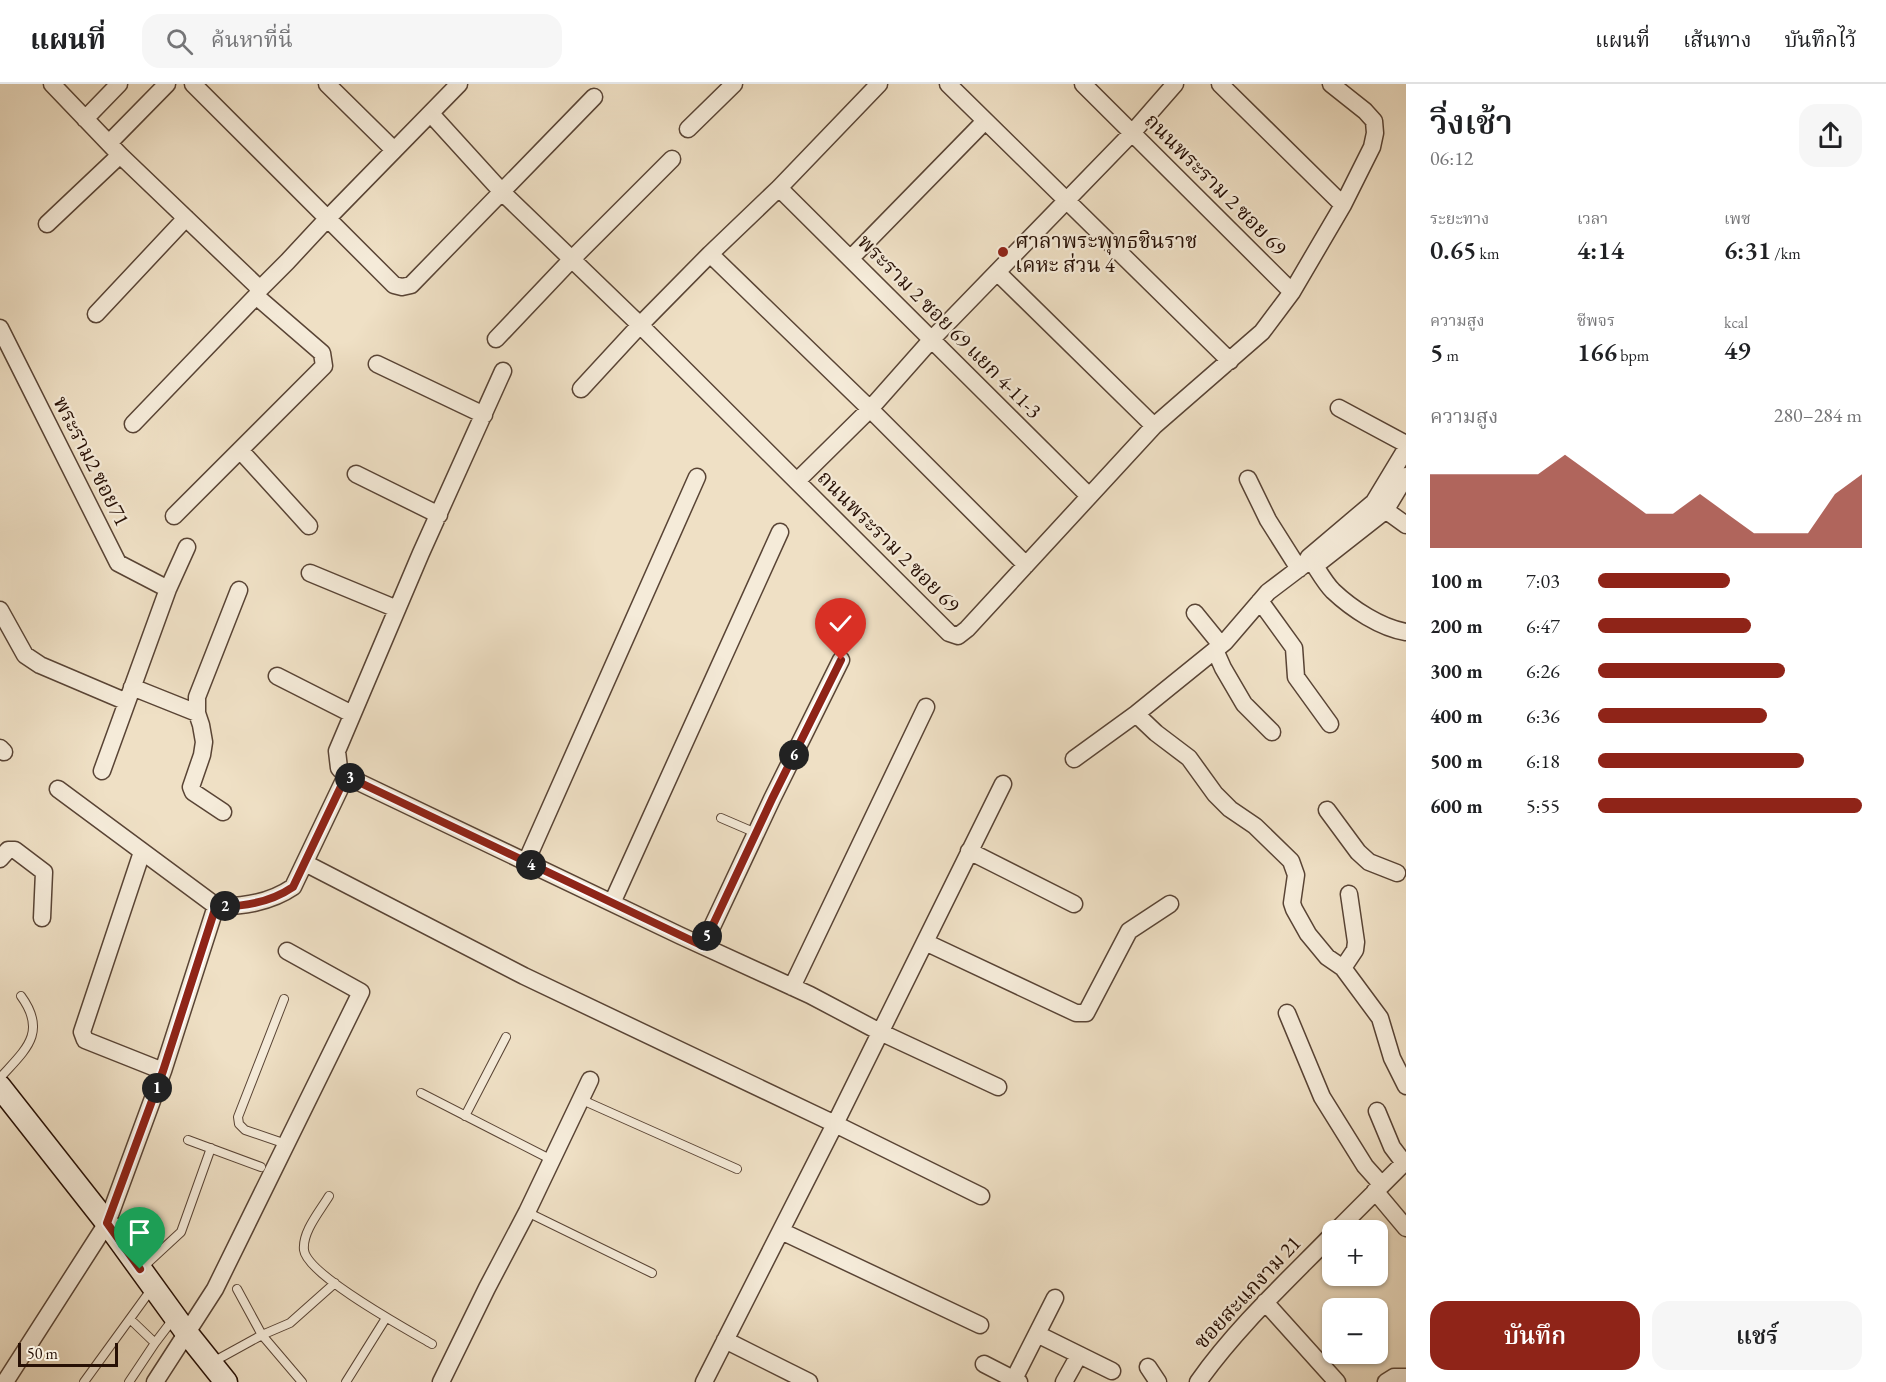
<!DOCTYPE html>
<html lang="th">
<meta charset="utf-8">
<style>
:root{--surface:#fff;--page:#f6f6f6;--text:#202124;--muted:#757577;--line:#e0e0e0;--accent:#8f2418}
body{margin:0;font-family:"EB Garamond","Noto Serif Thai",serif;background:var(--page);color:var(--text);height:100vh;display:flex;flex-direction:column;font-size:22px;white-space:nowrap}
*{box-sizing:border-box;margin:0}
p{font-size:20px;color:var(--muted)}
.icon{flex:none;width:33px;height:33px;fill:none;stroke:currentColor;stroke-width:2;stroke-linecap:round;stroke-linejoin:round}
.map{position:relative;flex:1;overflow:hidden}
.side{display:flex;flex-direction:column;background:var(--surface);width:480px}
.side>*{flex:none}
.fabs{position:absolute;left:1322px;top:1136px;display:grid;gap:12px}
.fabs a{display:grid;place-items:center;width:66px;height:66px;border-radius:12px;background:var(--surface);box-shadow:0 2px 4px #0004;font-size:30px}
.scale{position:absolute;left:18px;bottom:15px;width:100px;box-sizing:border-box;padding-left:6px;border:3px solid #271005;border-top:0;font-size:16px;line-height:21px;white-space:nowrap;color:#271005;-webkit-text-stroke:4px #f5ebd9;paint-order:stroke}
.pin{position:absolute;display:grid;place-items:center;width:51px;height:51px;color:#fff;margin:-62px -26px;border-radius:50% 50% 50% 0;rotate:-45deg;box-shadow:0 0 6px #0007}
.pin .icon{rotate:45deg}
.km{position:absolute;width:30px;height:30px;margin:-15px;border-radius:50%;background:#222;color:#fff;font-size:16px;line-height:30px;text-align:center}
.round{display:grid;place-items:center;flex:none;width:63px;height:63px;border-radius:18px;background:var(--page)}
.headline{display:flex;align-items:center;justify-content:space-between;height:102px;padding:0 24px}
h1{font-size:33px;font-weight:600;line-height:45px}
.figures{display:grid;grid-template-columns:repeat(3,1fr);gap:9px;height:102px;padding:6px 24px}
.figures div{display:grid;align-content:center}
.figures b{font-size:26px;font-weight:600}
.figures small{font-size:16px;font-weight:400}
.figures p{font-size:16px}
.chart{height:168px;padding:12px 24px}
.chart p{display:flex;justify-content:space-between}
.chart svg{width:100%;height:108px;margin-top:6px;fill:var(--accent);opacity:.7}
.button{display:flex;gap:12px;margin-top:auto;padding:12px 24px}
.button a{flex:1;height:69px;border-radius:18px;background:var(--accent);color:#fff;font-size:24px;font-weight:600;line-height:69px;text-align:center}
.button a+a{background:var(--page);color:var(--text)}
ul{padding:0 24px;list-style:none;font-size:20px}
li{display:grid;grid-template-columns:96px 72px 1fr;align-items:center;height:45px}
li i{height:15px;border-radius:8px;background:var(--accent)}
header{display:flex;align-items:center;gap:36px;box-sizing:border-box;height:84px;padding:0 30px;background:var(--surface);border-bottom:2px solid var(--line)}
header strong{font-size:28px}
nav{display:flex;gap:33px;margin-inline-start:auto;font-size:21px}
.search{width:420px;height:54px;background:var(--page);display:flex;align-items:center;gap:15px;box-sizing:border-box;padding:0 21px;border-radius:18px;color:var(--muted);font-size:22px}
main{display:flex;flex:1;min-height:0}
.map>svg:first-child{display:block}
</style>
<header>
<strong>แผนที่</strong>
<div class="search"><svg class="icon" aria-label="search" viewBox="0 0 24 24"><circle cx="10" cy="10" r="6"/><path d="M15 15l6 6"/></svg>ค้นหาที่นี่</div>
<nav><a>แผนที่</a><a>เส้นทาง</a><a>บันทึกไว้</a></nav>
</header>
<main>
<div class="map">
<svg width="1406" height="1298" viewBox="0 0 1406 1298">
<rect width="100%" height="100%" fill="#efe0c5"/>
<filter id="stains"><feTurbulence type="fractalNoise" baseFrequency=".00333" numOctaves="4"/><feColorMatrix values="0 0 0 0 .2 0 0 0 0 .09 0 0 0 0 .02 0 0 0 .5 -.17"/></filter>
<radialGradient id="worn" r=".72"><stop offset=".6" stop-color="#630" stop-opacity="0"/><stop offset="1" stop-color="#630" stop-opacity=".3"/></radialGradient>
<g fill="none" stroke-linecap="round" stroke-linejoin="round">
<defs>
<path id="lane" d="M721 734 756 749
M284 915 238 1033 239 1040 245 1046 286 1060
M0 994C25 966 48 949 21 912
M421 1009 552 1076
M580 1015 737 1085
M465 1032 506 953
M188 1056 261 1083
M329 1112C320 1127 302 1148 304 1166 307 1191 408 1246 432 1260
M527 1128 652 1189
M141 1185 181 1148 211 1064
M237 1205 262 1251 302 1298
M130 1235 155 1259
M211 1279 262 1251 290 1239 335 1199
M84 1298 153 1203
M129 1298 155 1259 174 1234
M346 1298 386 1234"/>
<path id="street" d="M52 0 120 71 260 205
M193 0 394 201 402 203 411 201 594 13
M327 0 394 66
M948 0 1230 277
M1083 0 1292 208
M1220 0 1343 121
M431 30 502 108 640 241 949 549 958 552 967 545 1154 342 1262 248 1292 208 1343 121 1372 63 1375 49 1374 37 1365 27 1331 0
M85 35 119 0
M688 45 734 0
M109 59 167 0
M779 104 1089 412
M47 140 120 71
M710 170 870 325 1026 481
M851 174 985 37
M997 188 1154 342
M96 230 186 134
M0 244 118 479 168 505
M496 255 571 176 672 75
M377 280 484 331
M503 287 421 469 337 667 339 684 346 692 681 852 810 911 880 948 998 1003
M581 305 640 241 710 170 779 104 879 0
M1339 324 1406 360
M133 340 256 212 260 205 287 178 327 135 459 0
M240 366 309 442
M356 390 439 431
M1248 395 1268 436 1299 485
M797 397 870 325 932 255 1133 48 1175 0
M1377 420 1406 441
M174 432 324 282 322 269 256 212
M1309 473C1317 484 1324 498 1333 507 1352 525 1381 544 1406 548
M1320 478 1385 427 1406 392
M310 489 397 525
M1260 517 1294 564 1296 593 1330 640
M0 526 25 571 40 581 127 618
M1195 529 1221 561
M1215 566 1223 584 1244 620 1272 648
M277 592 352 630
M132 603 197 629
M1136 630 1156 649 1189 674 1215 710 1230 725 1255 742 1291 777 1296 791 1292 819 1294 825 1308 850 1327 873 1343 884 1380 934 1392 974 1406 1002
M0 664 4 668
M1074 675 1136 630 1225 558 1268 508 1305 480 1309 473 1374 418 1406 365
M102 687 168 505 187 463
M58 705 216 822C242 823 271 818 293 803L346 692
M1327 726 1358 768 1369 778 1397 789
M223 728 193 708 191 703 202 671 204 658 201 641 197 629V613L239 506
M969 767 1074 820
M142 768 82 948 85 956 163 987
M0 775 8 766H15L44 788 42 834
M526 778 697 393
M305 779 524 892 835 1040 981 1112
M612 819 780 448
M925 858 1076 929H1086L1129 847 1170 820
M703 862 772 715 841 576
M1343 884 1355 866 1356 858 1349 810
M792 903 926 623
M1287 929 1322 1013 1365 1082 1382 1101
M1377 1027 1392 1063 1404 1079
M1375 1107 1406 1144
M1337 1146 1406 1077
M781 1147 980 1241
M1265 1218 1337 1298
M1037 1250 1112 1287
M725 1256 809 1298
M984 1280 1019 1298
M1148 1283 1158 1298
M1014 1295 1055 1214
M5 1298 107 1139 163 987 216 822
M155 1298 215 1205 361 908 287 867
M441 1298 487 1204 527 1128 590 996
M704 1298 835 1040 1003 700
M1064 1298 1079 1271
M1198 1298C1236 1244 1286 1198 1332 1151
M1386 1298 1394 1293H1406"/>
<path id="secondary" d="M0 1003 107 1139 186 1248 226 1298"/>
</defs>
<use href="#lane" stroke="#594435" stroke-width="10"/>
<use href="#street" stroke="#594435" stroke-width="19"/>
<use href="#secondary" stroke="#271005" stroke-width="25"/>
<use href="#lane" stroke="#f5ebd9" stroke-width="8"/>
<use href="#street" stroke="#f5ebd9" stroke-width="16"/>
<use href="#secondary" stroke="#f5ebd9" stroke-width="22"/>
</g>
<g fill="none" stroke-linecap="round" stroke-linejoin="round">
<defs>
<path id="route" d="M140 1185 107 1139 163 987 216 822C242 823 271 818 293 803L346 692 703 862 772 715 841 576"/>
</defs>
<use href="#route" stroke="#fff" stroke-width="12"/>
<use href="#route" stroke="#8f2418" stroke-width="8"/>
</g>
<circle fill="#8f2418" stroke="#f5ebd9" stroke-width="2" cx="1003" cy="168" r="6"/>
<g text-anchor="middle" dominant-baseline="central" stroke-width="4.5" stroke-linejoin="round" paint-order="stroke">
<g font-size="21" fill="#271005" stroke="#f5ebd9">
<text transform="translate(1216 100) rotate(45)">ถนนพระราม 2 ซอย 69</text>
<text transform="translate(950 242) rotate(45)">พระราม 2 ซอย 69 แยก 4-11-3</text>
<text transform="translate(92 377) rotate(63)">พระราม2 ซอย71</text>
<text transform="translate(889 457) rotate(45)">ถนนพระราม 2 ซอย 69</text>
<text transform="translate(1247 1208) rotate(-47)">ซอยสะแกงาม 21</text>
</g>
<g font-size="21" fill="#271005" stroke="#f5ebd9" text-anchor="start">
<text x="1015" y="156">ศาลาพระพุทธชินราช<tspan x="1015" dy="24">เคหะ ส่วน 4</tspan></text>
</g>
</g>
<rect width="100%" height="100%" filter="url(#stains)"/>
<rect width="100%" height="100%" fill="url(#worn)"/>
</svg>
<div class="fabs">
<a>+</a>
<a>−</a>
</div>
<div class="scale">50 m</div>
<div class="pin" style="left:140px;top:1185px;background:#1e9e55"><svg class="icon" aria-label="arrive" viewBox="0 0 24 24"><path d="M6 21V4h12l-3 4 3 4H6"/></svg></div>
<div class="pin" style="left:841px;top:576px;background:#d93025"><svg class="icon" aria-label="check" viewBox="0 0 24 24"><path d="M5 12l5 5 9-10"/></svg></div>
<b class="km" style="left:157px;top:1004px">1</b>
<b class="km" style="left:225px;top:822px">2</b>
<b class="km" style="left:350px;top:694px">3</b>
<b class="km" style="left:531px;top:781px">4</b>
<b class="km" style="left:707px;top:852px">5</b>
<b class="km" style="left:794px;top:671px">6</b>
</div>
<section class="side">
<div class="headline"><div><h1>วิ่งเช้า</h1><p>06:12</p></div><a class="round"><svg class="icon" aria-label="share" viewBox="0 0 24 24"><path d="M12 15V3M7 8l5-5 5 5M5 13v7h14v-7"/></svg></a></div>
<div class="figures">
<div><p>ระยะทาง</p><b>0.65<small> km</small></b></div>
<div><p>เวลา</p><b>4:14</b></div>
<div><p>เพซ</p><b>6:31<small> /km</small></b></div>
</div>
<div class="figures">
<div><p>ความสูง</p><b>5<small> m</small></b></div>
<div><p>ชีพจร</p><b>166<small> bpm</small></b></div>
<div><p>kcal</p><b>49</b></div>
</div>
<div class="chart"><p><span>ความสูง</span>280–284 m</p>
<svg viewBox="0 0 160 44" preserveAspectRatio="none"><path d="M0 44V14L10 14L20 14L30 14L40 14L50 6L60 14L70 22L80 30L90 30L100 22L110 30L120 38L130 38L140 38L150 22L160 14V44z"/></svg>
</div>
<ul>
<li><b>100 m</b>7:03<i style="width:50%"></i></li>
<li><b>200 m</b>6:47<i style="width:58%"></i></li>
<li><b>300 m</b>6:26<i style="width:71%"></i></li>
<li><b>400 m</b>6:36<i style="width:64%"></i></li>
<li><b>500 m</b>6:18<i style="width:78%"></i></li>
<li><b>600 m</b>5:55<i style="width:100%"></i></li>
</ul>
<div class="button"><a>บันทึก</a><a>แชร์</a></div>
</section>
</main>
